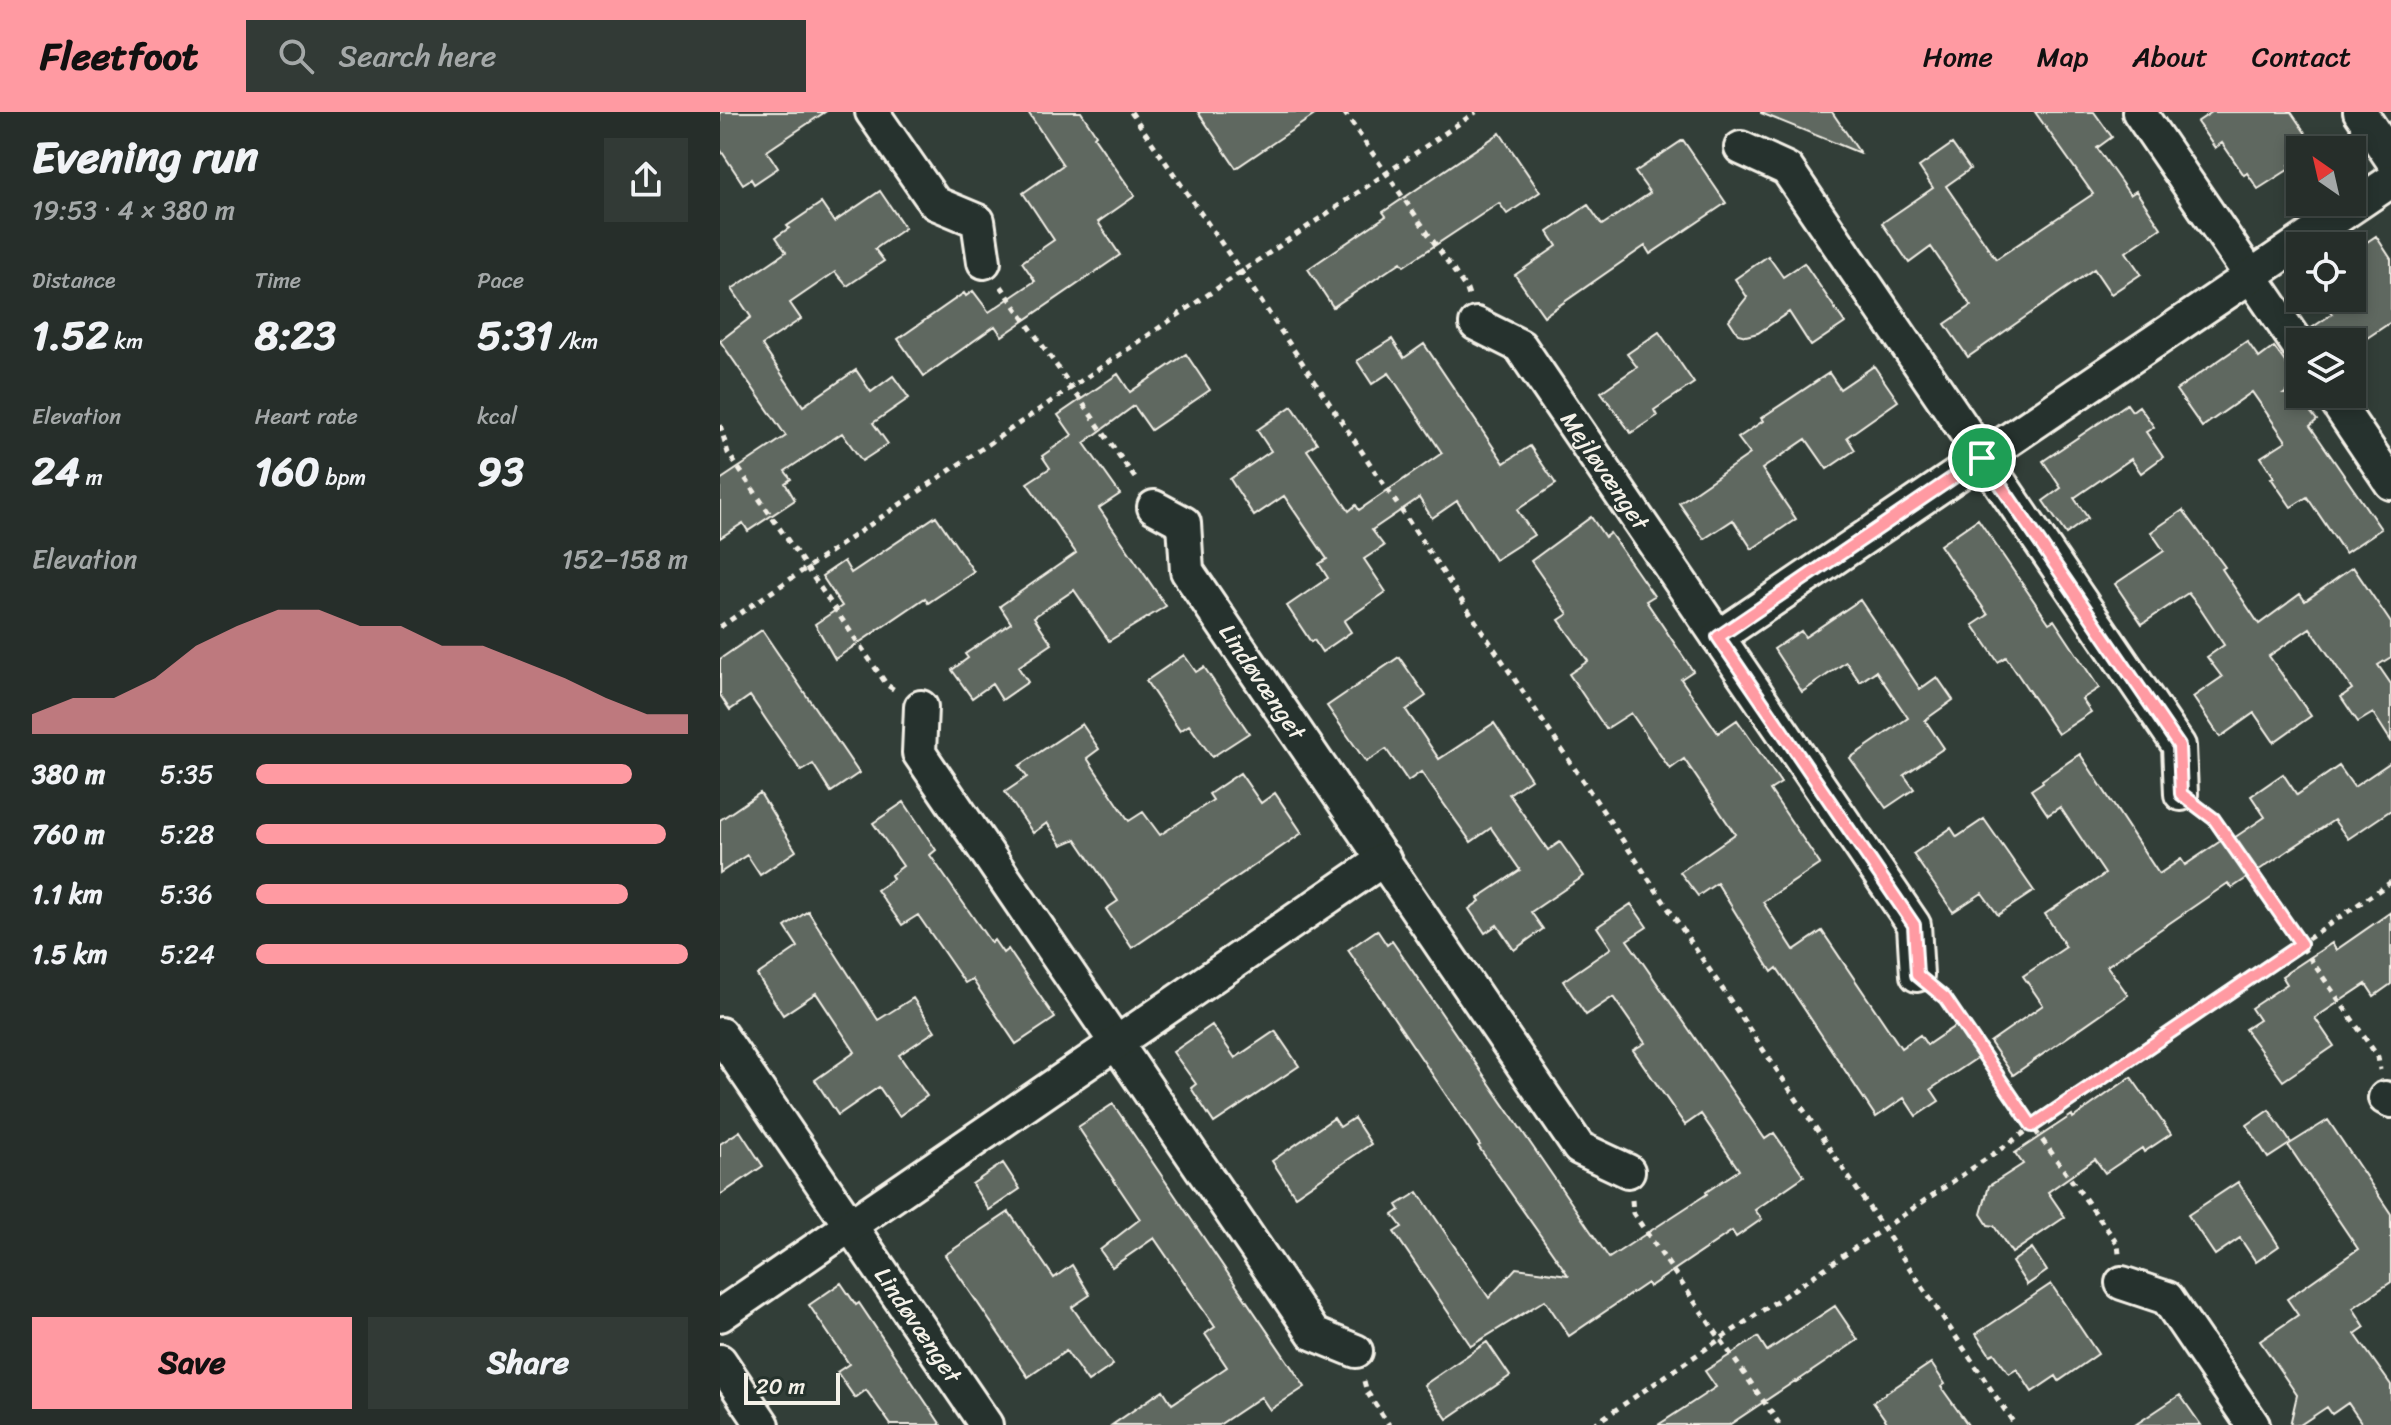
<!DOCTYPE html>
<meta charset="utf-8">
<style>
:root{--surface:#262e2a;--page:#323a36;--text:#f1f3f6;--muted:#a4a8a8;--line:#424a47;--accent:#ff9aa2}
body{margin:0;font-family:Sriracha,sans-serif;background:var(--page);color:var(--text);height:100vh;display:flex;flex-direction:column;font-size:30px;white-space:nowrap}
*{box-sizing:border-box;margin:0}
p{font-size:26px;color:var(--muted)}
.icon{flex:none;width:44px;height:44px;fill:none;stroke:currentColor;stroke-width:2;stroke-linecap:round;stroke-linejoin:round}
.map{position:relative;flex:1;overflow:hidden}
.panel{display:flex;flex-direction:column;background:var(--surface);width:720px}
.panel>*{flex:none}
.needle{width:52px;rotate:326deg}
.buttons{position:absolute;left:1566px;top:24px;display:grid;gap:16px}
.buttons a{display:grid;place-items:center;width:80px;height:80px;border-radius:0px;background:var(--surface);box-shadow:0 4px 12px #0003,0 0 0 2px var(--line);font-size:40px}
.scale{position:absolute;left:24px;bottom:20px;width:96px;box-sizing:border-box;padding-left:8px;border:4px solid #f4f1e8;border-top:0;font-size:22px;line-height:28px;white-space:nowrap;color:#f4f1e8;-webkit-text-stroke:6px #26332d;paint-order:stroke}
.pin{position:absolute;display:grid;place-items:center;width:68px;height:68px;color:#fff;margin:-34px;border:4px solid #fff;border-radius:50%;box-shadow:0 2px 8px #0007}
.round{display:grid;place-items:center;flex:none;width:84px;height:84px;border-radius:0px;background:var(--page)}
.headline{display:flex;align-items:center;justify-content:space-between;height:136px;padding:0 32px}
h1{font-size:44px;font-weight:700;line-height:60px}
.figures{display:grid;grid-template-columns:repeat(3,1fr);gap:12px;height:136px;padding:8px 32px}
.figures div{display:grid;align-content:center}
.figures b{font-size:40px;font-weight:700}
.figures small{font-size:22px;font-weight:400}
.figures p{font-size:22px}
.chart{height:224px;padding:16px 32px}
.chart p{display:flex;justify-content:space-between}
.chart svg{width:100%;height:144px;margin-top:8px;fill:var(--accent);opacity:.7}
.cta{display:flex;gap:16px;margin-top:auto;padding:16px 32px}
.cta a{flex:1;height:92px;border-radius:0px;background:var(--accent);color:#111;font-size:32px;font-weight:700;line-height:92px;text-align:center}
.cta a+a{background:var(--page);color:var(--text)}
ul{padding:0 32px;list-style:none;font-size:26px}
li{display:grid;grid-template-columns:128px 96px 1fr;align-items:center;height:60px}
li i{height:20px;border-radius:10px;background:var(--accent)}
header{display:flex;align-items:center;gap:48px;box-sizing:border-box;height:112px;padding:0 40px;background:var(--accent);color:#111}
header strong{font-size:38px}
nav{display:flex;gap:44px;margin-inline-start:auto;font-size:28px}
.search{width:560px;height:72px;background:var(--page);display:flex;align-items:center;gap:20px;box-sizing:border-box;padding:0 28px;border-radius:0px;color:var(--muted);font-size:30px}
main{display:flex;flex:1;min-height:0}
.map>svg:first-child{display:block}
</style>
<header>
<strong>Fleetfoot</strong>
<div class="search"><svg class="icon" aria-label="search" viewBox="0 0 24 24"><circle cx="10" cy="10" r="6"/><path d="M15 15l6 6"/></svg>Search here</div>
<nav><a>Home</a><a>Map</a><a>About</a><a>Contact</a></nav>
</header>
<main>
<section class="panel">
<div class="headline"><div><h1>Evening run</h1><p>19:53 · 4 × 380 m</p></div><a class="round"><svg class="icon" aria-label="share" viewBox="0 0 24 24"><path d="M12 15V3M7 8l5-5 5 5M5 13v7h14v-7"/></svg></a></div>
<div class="figures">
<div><p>Distance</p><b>1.52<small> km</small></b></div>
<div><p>Time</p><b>8:23</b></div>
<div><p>Pace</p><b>5:31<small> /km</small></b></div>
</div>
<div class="figures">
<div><p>Elevation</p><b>24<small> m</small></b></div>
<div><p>Heart rate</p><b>160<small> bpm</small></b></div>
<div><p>kcal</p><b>93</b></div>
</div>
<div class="chart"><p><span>Elevation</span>152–158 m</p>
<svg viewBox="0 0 160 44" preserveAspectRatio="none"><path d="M0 44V38L10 33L20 33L30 27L40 17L50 11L60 6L70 6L80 11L90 11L100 17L110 17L120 22L130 27L140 33L150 38L160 38V44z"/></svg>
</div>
<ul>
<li><b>380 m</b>5:35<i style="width:87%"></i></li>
<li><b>760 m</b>5:28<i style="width:95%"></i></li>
<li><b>1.1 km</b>5:36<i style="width:86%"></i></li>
<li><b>1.5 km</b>5:24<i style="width:100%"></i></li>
</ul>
<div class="cta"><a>Save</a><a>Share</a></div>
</section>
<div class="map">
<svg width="1671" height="1313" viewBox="0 0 1671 1313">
<rect width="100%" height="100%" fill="#323e38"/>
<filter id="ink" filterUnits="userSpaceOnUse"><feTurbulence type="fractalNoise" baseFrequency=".0125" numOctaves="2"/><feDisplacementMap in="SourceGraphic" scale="16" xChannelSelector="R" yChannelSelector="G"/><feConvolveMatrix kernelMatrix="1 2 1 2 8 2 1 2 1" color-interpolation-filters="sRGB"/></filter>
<g filter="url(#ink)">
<path fill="#5f6861" stroke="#f4f1e8" stroke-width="2" d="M0 0H105L47 39 58 56 34 72 31 67 23 72 0 37Z
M308 0H361L376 23 374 25 415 84 378 110 400 143 282 224 275 214 204 264 178 227 244 181 246 184 253 179 269 200 315 169 302 150 334 128 303 81 343 53Z
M478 0H599L516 56Z
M1041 0H1112L1140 41 1041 1Z
M1315 0H1374L1392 25 1377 36 1410 83 1416 79 1441 116 1406 140 1421 162 1391 182 1374 157 1248 245 1225 212 1251 194 1211 135 1189 151 1162 111 1213 76 1199 55 1232 32 1250 57 1226 74 1276 147 1373 82Z
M1492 0H1571L1595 35 1580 38V45L1569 53 1571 56 1538 77 1527 61 1524 63 1502 31 1495 36 1477 10Z
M780 21 820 80 787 102 779 91 684 154 681 150 613 195 588 157 666 104 663 100Z
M963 28 1006 91 930 142 925 134 824 204 795 163 837 134 828 120 868 93 882 113 930 81 915 60Z
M160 79 185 116 155 137 164 149 127 174 115 160 70 191 81 207 42 233 83 294 136 258 151 280 173 264 189 286 153 311 168 332 142 349 122 321 65 359 71 367 65 371 75 388 28 419 23 411 0 426V368L66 324 0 229 31 205 12 177 66 140 56 125 69 116 67 114 101 91 114 110Z
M1656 124 1671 147V210L1641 230H1597L1590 217 1612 202 1601 186H1632V140Z
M1048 144 1063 165 1084 151 1125 211 1091 234 1069 200 1038 221 1026 224 1018 222 1009 208 1027 185 1015 167Z
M939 220 974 271 934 298 937 304 911 321 881 280 917 255 907 242Z
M672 227 684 246 704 232 784 351 810 334 836 372 797 398 814 423 775 448 737 389 712 406 699 386 652 418 664 434 644 447 666 480 624 509 631 520 602 540 594 528 591 530 567 494 608 466 599 452 607 447 564 384 534 404 510 367 551 339 537 318 572 294 597 331 587 338 629 399 636 393 639 398 722 341 669 261 652 272 637 249Z
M1527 229 1539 246 1554 235 1580 271 1564 282H1576L1597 308 1590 314 1661 417 1625 441 1587 385 1571 395 1551 366 1554 365 1541 345 1566 329 1532 280 1482 315 1456 278Z
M466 242 490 278 431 318 414 294 364 331 400 382 379 396 446 494 389 529 354 478 314 505 332 532 298 555 308 570 282 588 272 572 252 586 232 558 248 546 245 542 291 511 280 494 356 441 307 371 330 356 322 344 352 323 338 303 398 262 410 280Z
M1154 254 1178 289 1127 325 1135 338 1107 357 1086 327 1042 357 1076 407 1032 437 1013 408 984 427 959 391 1030 342 1018 326 1043 309 1041 306 1109 261 1120 277Z
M1407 292 1412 299 1419 294 1434 315 1426 320 1443 345 1421 361 1411 347 1354 386 1368 406 1346 422 1323 389 1341 376 1323 349Z
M1463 398 1505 455 1502 457 1539 512 1580 482 1585 489 1633 455 1671 511V545L1658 553 1671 572V629L1653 601 1638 610 1621 585 1632 577 1590 516 1549 544 1591 604 1554 630 1534 601 1500 625 1473 585 1502 565 1487 545 1504 533 1477 492 1468 481 1422 512 1395 472 1444 439 1431 420Z
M216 404 254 460 208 491 205 486 115 547 95 512 122 494 102 464 124 449 131 461Z
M871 405 885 425 890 421 934 484 926 489 973 559 961 567 998 621 1017 608 1061 671 1050 678 1100 752 1043 790 1074 838 1102 819 1181 936 1200 923 1207 933 1238 912 1260 944 1211 977 1219 989 1196 1004 1184 986 1156 1005 1057 856 1052 860 997 771 978 784 960 760 1015 722 964 647 950 657 911 601 886 617 849 562 868 549 839 508 848 502 811 449Z
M1258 407 1329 511 1334 508 1379 576 1362 587 1371 600 1338 622 1286 545 1278 550 1253 513 1268 503 1220 433Z
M1140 488 1200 577 1217 565 1233 588 1205 608 1224 636 1184 663 1194 677 1166 696 1130 646 1188 606 1156 559 1140 570 1126 550 1082 580 1054 537 1081 519 1085 525Z
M42 518 139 661 111 680 93 652 81 659 30 584 10 598 0 583V547Z
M464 543 476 560 484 555 529 621 492 645 469 613 460 619 426 569Z
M679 545 706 584 686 598 719 647 774 611 811 667 789 682 828 738 840 730 864 764 811 800 823 817 794 838 777 813 765 821 749 797 760 789 758 786 800 758 771 716 751 730 701 660 688 669 666 637 646 650 607 594Z
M362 612 379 637 367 646 409 709 423 700 440 723 493 688 489 682 520 661 541 691 555 681 582 721 412 836 386 797 398 789 356 727 342 733 327 711 313 721 285 680 307 665 299 654Z
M1360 642 1439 762 1461 747 1465 753 1502 728 1505 732 1545 705 1531 684 1563 662 1577 683 1619 654 1634 675 1671 650V698L1628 727 1614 708 1512 776 1508 771 1387 854 1408 883 1293 963 1270 930 1323 893 1303 864 1346 835 1325 802 1385 762 1340 695 1328 703 1311 678 1323 670 1322 668Z
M40 681 76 739 40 763 27 743 0 761V708Z
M184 690 216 738 210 743 271 831 274 828 283 841 288 837 335 906 296 932 252 867 245 871 198 803 182 813 157 778 173 767 171 763 183 754 153 711Z
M1264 707 1314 779 1278 803 1262 781 1233 800 1193 742 1231 716 1237 725Z
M911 792 927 815 907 828 1045 1027 1054 1021 1084 1064 1035 1098 1042 1107 1016 1125 1012 1119 929 1175 927 1171 849 1224 825 1188 751 1234 674 1120 682 1115 673 1103 680 1098 677 1093 698 1080 769 1186 796 1156 848 1163 758 1034 760 1033 628 838 657 818 667 833 672 829 889 1146 987 1082 986 1080 1019 1058 981 1002 965 1013 913 938 925 931 893 885 866 903 843 869 891 836 877 815Z
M88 799 158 908 193 886 215 919 179 943 207 984 179 1004 159 975 118 1003 95 968 135 940 96 881 63 903 37 863 78 835 65 815Z
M1671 800V872L1654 884 1646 872 1595 906 1614 934 1563 969 1525 917 1539 908 1531 896 1567 872 1562 864 1612 831 1616 838Z
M492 913 515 946 555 919 579 954 494 1011 471 976 476 972 453 940Z
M1411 965 1451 1022 1424 1040 1422 1036 1385 1061 1375 1047 1328 1080 1345 1105 1292 1141 1274 1114 1268 1113 1261 1102 1269 1074 1303 1052 1295 1041 1352 1003 1353 1006Z
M393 992 585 1275 550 1298 541 1285 499 1313H392L443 1278 452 1292 507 1255 485 1222 495 1215 434 1126 392 1155 380 1138 420 1107 358 1015Z
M1549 998 1571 1031 1548 1046 1527 1013Z
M614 1006 620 1015 634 1006 651 1032 575 1084 552 1049Z
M1608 1008 1671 1102V1170L1633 1196 1645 1215 1635 1222 1671 1273V1313H1643L1628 1291 1612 1302 1607 1295 1580 1313H1570L1577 1283 1540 1229 1578 1203 1567 1187 1638 1137 1568 1033Z
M20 1019 43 1054 0 1083V1032Z
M283 1051 300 1077 269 1098 252 1072Z
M1518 1070 1559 1134 1536 1150 1520 1126 1495 1143 1468 1103Z
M289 1100 334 1166 352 1153 370 1183 352 1195 393 1253 368 1270 346 1239 308 1265 225 1143Z
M1312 1136 1327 1159 1307 1173 1292 1150Z
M121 1171 136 1193 139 1191 221 1313H171L146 1278 135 1286 117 1260 129 1252 89 1193Z
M1331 1172 1378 1242 1339 1269 1336 1264 1312 1280 1297 1257 1289 1262 1274 1241 1270 1243 1256 1222Z
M1115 1194 1138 1228 1076 1270 1075 1269 1009 1313H938L996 1275 985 1259 1038 1225 1047 1239Z
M767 1230 790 1264 727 1307 704 1273Z
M1211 1251 1225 1272 1221 1275 1248 1313H1169L1153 1290Z
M1460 1283 1481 1313H1415Z"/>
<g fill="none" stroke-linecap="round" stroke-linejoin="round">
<defs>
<g id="minor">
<path d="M152 0 215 91 258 109 264 150"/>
<path d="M1419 0 1580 236"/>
<path d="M1640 0 1671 46"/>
<path d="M1021 36 1067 57 1459 634 1461 682"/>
<path id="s1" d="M756 212 800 234 1194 813 1197 863"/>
<path d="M1611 282 1671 371"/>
<path id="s2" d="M434 395 464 411 467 459 859 1036 908 1059"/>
<path d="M998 525 1671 69"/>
<path d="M201 595 199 641 594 1222 636 1239"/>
<path id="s3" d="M0 922 266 1313"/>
<path d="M1665 986 1671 989"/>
<path d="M1402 1171 1447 1186 1533 1313"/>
<path d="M0 1203 664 747"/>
<path d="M0 1249 43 1313"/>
</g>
</defs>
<use href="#minor" stroke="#f4f1e8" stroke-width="38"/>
<path stroke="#f4f1e8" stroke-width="5" stroke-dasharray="6 6" stroke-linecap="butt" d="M411 0 522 161 1295 1313
M624 0 747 178 749 184
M281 174 417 369
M0 313 8 341 167 573 178 580
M0 515 756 0
M1484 700 1494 707 1658 945 1660 958
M1219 881 1225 886 1312 1014 1398 1132 1399 1142
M912 1088 913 1101 1060 1313
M644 1269 647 1280 669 1313
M873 1313C1140 1133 1406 952 1671 770"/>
<use href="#minor" stroke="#26332d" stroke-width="32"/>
</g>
</g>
<g fill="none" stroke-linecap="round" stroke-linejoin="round" filter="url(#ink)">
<defs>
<path id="route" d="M1262 346 1459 634 1461 682 1494 707 1581 832 1312 1014 1225 886 1197 863 1194 813 998 525Z"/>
</defs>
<use href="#route" stroke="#fff" stroke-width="16"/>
<use href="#route" stroke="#ff9aa2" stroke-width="10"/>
</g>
<g text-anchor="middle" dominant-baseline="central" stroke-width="6" stroke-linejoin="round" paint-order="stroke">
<g font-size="24" fill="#f4f1e8" stroke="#26332d">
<text stroke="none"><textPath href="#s1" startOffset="200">Mejløvænget</textPath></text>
<text stroke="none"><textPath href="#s2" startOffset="216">Lindøvænget</textPath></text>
<text stroke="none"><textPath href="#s3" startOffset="352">Lindøvænget</textPath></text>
</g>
</g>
</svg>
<div class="buttons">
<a><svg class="needle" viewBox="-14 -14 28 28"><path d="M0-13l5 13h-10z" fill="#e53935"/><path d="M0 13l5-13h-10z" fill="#a4a8a8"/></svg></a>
<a><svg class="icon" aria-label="locate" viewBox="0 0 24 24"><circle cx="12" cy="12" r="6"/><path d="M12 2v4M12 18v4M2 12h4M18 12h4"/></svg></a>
<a><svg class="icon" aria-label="layers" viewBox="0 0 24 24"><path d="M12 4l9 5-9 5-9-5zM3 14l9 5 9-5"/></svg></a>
</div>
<div class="scale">20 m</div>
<div class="pin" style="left:1262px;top:346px;background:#1e9e55"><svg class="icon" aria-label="arrive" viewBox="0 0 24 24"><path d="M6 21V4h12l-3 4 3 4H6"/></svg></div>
</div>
</main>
